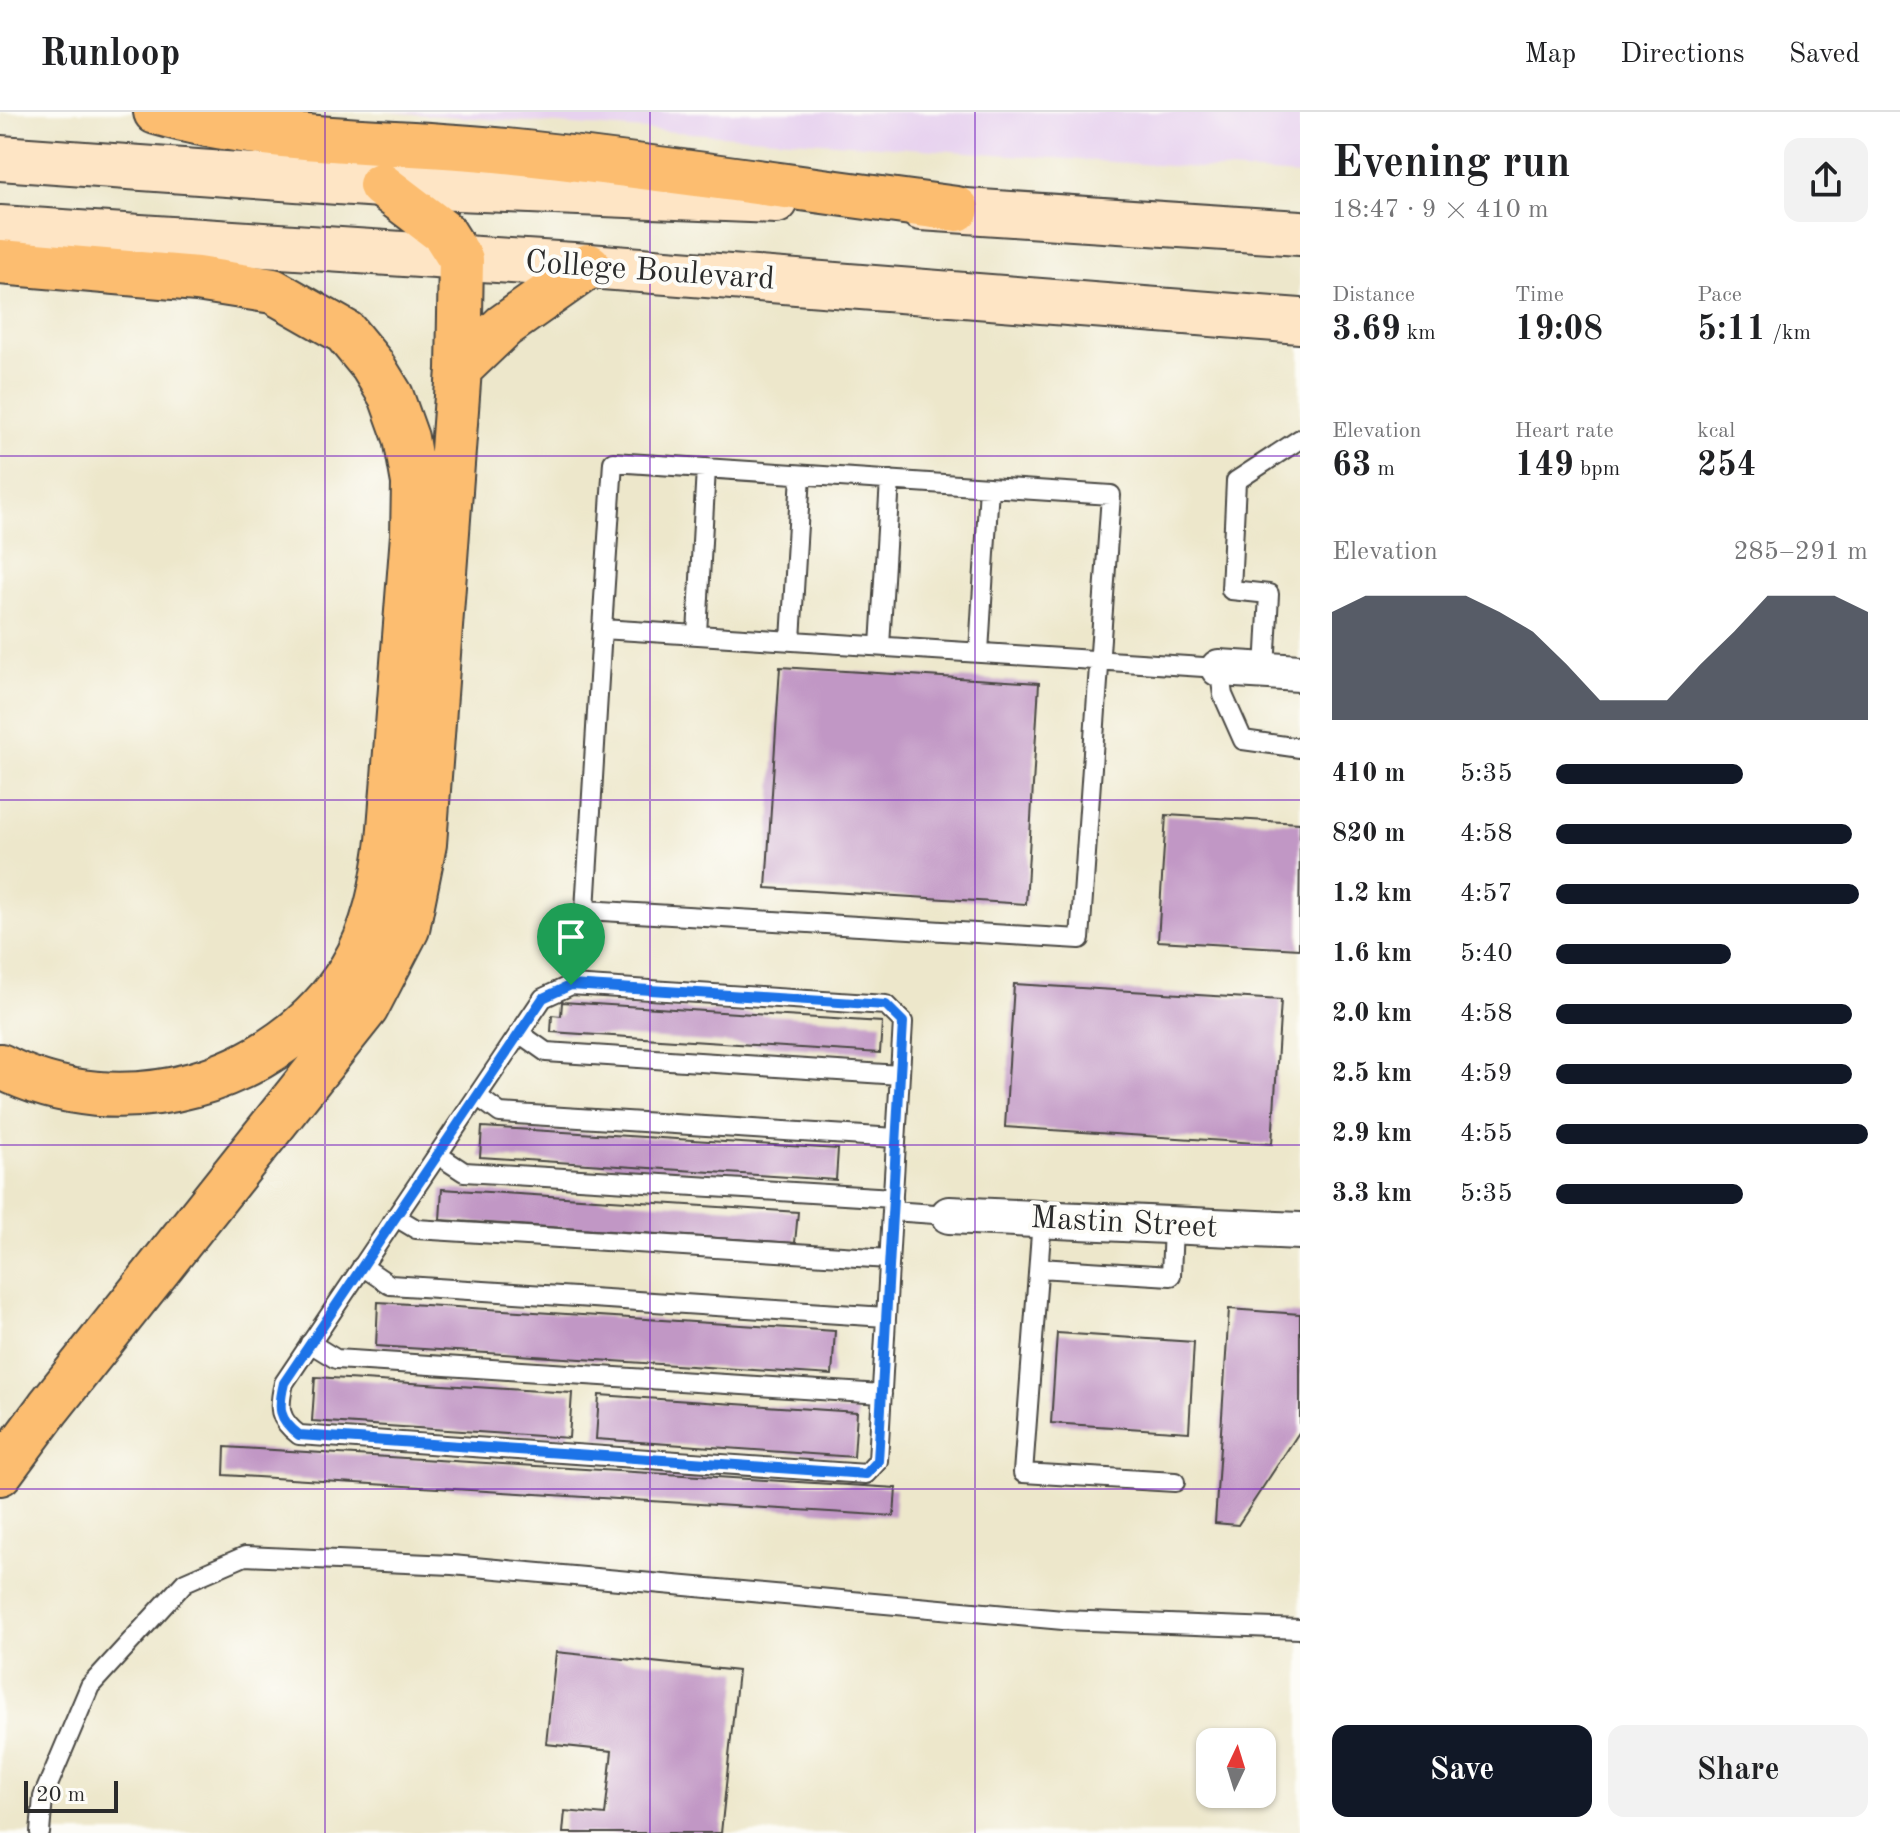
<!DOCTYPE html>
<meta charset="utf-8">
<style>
:root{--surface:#fff;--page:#f2f2f2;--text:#202124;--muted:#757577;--line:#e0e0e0;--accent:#111827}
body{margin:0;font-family:"Old Standard TT",serif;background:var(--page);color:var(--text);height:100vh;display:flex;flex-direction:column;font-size:30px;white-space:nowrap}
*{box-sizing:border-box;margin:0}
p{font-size:26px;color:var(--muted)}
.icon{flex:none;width:44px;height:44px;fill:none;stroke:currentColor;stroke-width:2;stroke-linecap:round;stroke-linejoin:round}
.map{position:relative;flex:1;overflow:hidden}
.side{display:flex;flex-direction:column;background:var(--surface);width:600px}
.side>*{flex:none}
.needle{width:52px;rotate:4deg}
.controls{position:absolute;left:1196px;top:1616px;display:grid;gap:16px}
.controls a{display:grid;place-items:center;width:80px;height:80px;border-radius:16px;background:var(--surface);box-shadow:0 2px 6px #0004;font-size:40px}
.scale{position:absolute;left:24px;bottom:20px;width:94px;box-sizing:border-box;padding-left:8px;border:4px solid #2b2b2b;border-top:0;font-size:22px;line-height:28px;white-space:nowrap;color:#2b2b2b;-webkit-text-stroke:6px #fdfcf7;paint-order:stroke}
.pin{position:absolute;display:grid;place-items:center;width:68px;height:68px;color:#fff;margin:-82px -34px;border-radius:50% 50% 50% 0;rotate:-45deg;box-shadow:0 0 8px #0007}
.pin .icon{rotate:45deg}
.round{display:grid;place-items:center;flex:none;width:84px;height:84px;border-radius:16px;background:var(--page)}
.head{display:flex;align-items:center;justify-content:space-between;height:136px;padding:0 32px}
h1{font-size:44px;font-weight:700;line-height:60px}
.stats{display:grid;grid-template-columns:repeat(3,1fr);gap:12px;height:136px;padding:8px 32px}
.stats div{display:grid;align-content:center}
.stats b{font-size:34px;font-weight:700}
.stats small{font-size:22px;font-weight:400}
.stats p{font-size:22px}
.chart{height:224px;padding:16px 32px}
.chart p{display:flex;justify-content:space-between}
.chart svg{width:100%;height:144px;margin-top:8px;fill:var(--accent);opacity:.7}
.button{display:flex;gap:16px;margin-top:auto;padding:16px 32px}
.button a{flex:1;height:92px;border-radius:16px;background:var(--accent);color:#fff;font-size:32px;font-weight:700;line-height:92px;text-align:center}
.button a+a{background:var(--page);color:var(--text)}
ul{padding:0 32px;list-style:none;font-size:26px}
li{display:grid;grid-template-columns:128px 96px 1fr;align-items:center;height:60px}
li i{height:20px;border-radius:10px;background:var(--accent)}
header{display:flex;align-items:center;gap:48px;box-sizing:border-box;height:112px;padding:0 40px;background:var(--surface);border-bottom:2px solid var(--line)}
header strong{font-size:38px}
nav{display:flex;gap:44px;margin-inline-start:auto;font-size:28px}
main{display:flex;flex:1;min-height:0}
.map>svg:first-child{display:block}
</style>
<header>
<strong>Runloop</strong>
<nav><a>Map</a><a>Directions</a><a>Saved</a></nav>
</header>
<main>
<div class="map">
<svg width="1300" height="1721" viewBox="0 0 1300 1721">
<rect width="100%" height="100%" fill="#fdfcf7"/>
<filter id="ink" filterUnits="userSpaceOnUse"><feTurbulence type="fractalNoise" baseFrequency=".0125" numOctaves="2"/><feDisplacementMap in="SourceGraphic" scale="16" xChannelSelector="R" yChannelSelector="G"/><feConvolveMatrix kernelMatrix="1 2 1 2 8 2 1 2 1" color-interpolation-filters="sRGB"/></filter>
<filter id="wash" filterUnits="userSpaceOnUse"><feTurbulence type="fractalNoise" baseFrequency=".006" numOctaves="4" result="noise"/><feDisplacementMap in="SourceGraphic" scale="32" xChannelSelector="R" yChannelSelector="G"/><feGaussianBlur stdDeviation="1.8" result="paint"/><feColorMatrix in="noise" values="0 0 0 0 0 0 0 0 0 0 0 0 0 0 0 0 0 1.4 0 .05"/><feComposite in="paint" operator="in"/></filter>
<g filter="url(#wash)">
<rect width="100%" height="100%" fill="#ede7cb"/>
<path fill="#e7d2ef" d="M387 0H1300V63L386 0Z"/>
<g id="blocks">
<path fill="#c197c5" d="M780 555 1039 571 1026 792 766 776Z
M1166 703 1300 711 1299 837 1158 829Z
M1014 872 1281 888 1272 1032 1005 1015Z
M562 890 882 910 880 941 551 920 552 903 561 904Z
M482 1015 838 1037 836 1068 480 1045Z
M442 1077 798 1100 795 1131 440 1108Z
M378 1190 835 1219 832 1263 376 1234Z
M1229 1197 1300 1202V1319L1238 1413 1215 1411Z
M1057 1221 1194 1230 1189 1320 1051 1311Z
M315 1265 572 1281 569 1326 312 1309Z
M599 1283 857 1300 854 1345 596 1327Z
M225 1335 896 1376 894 1404 224 1363Z
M556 1540 738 1559 721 1721H563L565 1699 605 1703 612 1639 546 1632Z"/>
</g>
</g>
<g filter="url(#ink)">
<use href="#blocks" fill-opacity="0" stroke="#484743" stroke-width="2"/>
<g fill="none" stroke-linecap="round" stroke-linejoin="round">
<defs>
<path id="service" d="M602 517 585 798 1080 827 1111 383 613 350 602 517 1219 556 1223 583 1243 628 1300 636
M697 522 706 356
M791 528 801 363
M880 534 890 368
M979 540 989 375
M1265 558 1269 482 1231 478 1236 369 1300 327
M519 921 546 940 900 963
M477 984 500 1001 896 1026
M438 1043 464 1060 893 1086
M892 1099 903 910 886 893 571 873 543 886 284 1271C278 1296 278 1307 299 1323L866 1362 878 1349 892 1099 949 1103
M396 1105 416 1117 889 1147
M1042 1108 1023 1361 1175 1370
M362 1154 390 1173 886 1205
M1039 1156 1171 1164 1173 1114
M310 1231 336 1247 882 1282
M40 1721 43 1685 90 1574 185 1470 245 1444 452 1453 1063 1508 1300 1517"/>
<path id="minor" d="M1219 556 1300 561
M949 1103 1300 1119"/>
<path id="secondary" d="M0 46 381 73 776 89
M921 96 1300 121
M0 116 589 154 1300 209"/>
<path id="motorway" d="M156 0C265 32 392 27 506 39 656 54 807 78 957 97
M0 150 197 167 273 179 345 220 372 253 391 284 406 326 414 371 413 423 389 729C383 773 375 818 351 857 279 973 120 1017 0 954
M459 257 504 214 589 154
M0 1361 49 1295 366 896 407 817 424 732 459 257 461 148 444 121 381 73"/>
</defs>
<use href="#service" stroke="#484743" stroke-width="22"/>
<use href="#minor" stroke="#484743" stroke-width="40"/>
<use href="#secondary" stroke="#484743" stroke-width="48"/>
<use href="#motorway" stroke="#484743" stroke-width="48"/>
<use href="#service" stroke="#fff" stroke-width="18"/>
<use href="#minor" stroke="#fff" stroke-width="36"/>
<use href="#secondary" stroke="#fee5c5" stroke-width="44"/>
<use href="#motorway" stroke="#fcbd6f" stroke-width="44"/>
</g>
</g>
<g fill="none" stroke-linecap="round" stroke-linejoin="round" filter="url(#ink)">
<defs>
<path id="route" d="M571 873 886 893 903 910 878 1349 866 1362 299 1323C278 1307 278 1296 284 1271L543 886Z"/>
</defs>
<use href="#route" stroke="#fff" stroke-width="16"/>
<use href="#route" stroke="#1a73e8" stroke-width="10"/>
</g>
<path fill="none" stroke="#7b2cbf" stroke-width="2" stroke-opacity="0.55" d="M325 0V1721M650 0V1721M975 0V1721M0 344H1300M0 688H1300M0 1033H1300M0 1377H1300"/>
<g text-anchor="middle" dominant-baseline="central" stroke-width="8" stroke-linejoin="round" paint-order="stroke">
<g font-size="32" fill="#2b2b2b" stroke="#fdfcf7">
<text transform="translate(650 160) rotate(4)">College Boulevard</text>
<text transform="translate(1124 1112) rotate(3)">Mastin Street</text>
</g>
</g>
</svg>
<div class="controls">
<a><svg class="needle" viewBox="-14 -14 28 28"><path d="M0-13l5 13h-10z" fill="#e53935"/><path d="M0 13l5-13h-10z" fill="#757577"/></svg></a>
</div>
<div class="scale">20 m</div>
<div class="pin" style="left:571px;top:873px;background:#1e9e55"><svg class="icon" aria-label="arrive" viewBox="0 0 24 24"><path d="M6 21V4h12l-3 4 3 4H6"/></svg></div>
</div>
<section class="side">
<div class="head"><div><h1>Evening run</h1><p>18:47 · 9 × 410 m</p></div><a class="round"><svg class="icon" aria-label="share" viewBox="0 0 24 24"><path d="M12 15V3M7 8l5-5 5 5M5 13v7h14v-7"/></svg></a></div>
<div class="stats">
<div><p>Distance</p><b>3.69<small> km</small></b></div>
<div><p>Time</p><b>19:08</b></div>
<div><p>Pace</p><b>5:11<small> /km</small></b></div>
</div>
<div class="stats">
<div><p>Elevation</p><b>63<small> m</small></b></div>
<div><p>Heart rate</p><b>149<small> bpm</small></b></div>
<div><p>kcal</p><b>254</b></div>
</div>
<div class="chart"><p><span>Elevation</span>285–291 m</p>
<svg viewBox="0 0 160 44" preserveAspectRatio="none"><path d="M0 44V11L10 6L20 6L30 6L40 6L50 11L60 17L70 27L80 38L90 38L100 38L110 27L120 17L130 6L140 6L150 6L160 11V44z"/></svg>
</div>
<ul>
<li><b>410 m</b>5:35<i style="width:60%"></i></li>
<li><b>820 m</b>4:58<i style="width:95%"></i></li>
<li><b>1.2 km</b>4:57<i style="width:97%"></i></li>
<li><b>1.6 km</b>5:40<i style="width:56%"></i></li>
<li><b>2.0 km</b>4:58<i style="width:95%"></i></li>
<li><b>2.5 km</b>4:59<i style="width:95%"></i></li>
<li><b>2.9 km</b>4:55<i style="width:100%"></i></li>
<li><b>3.3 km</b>5:35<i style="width:60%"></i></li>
</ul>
<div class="button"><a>Save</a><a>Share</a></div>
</section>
</main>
